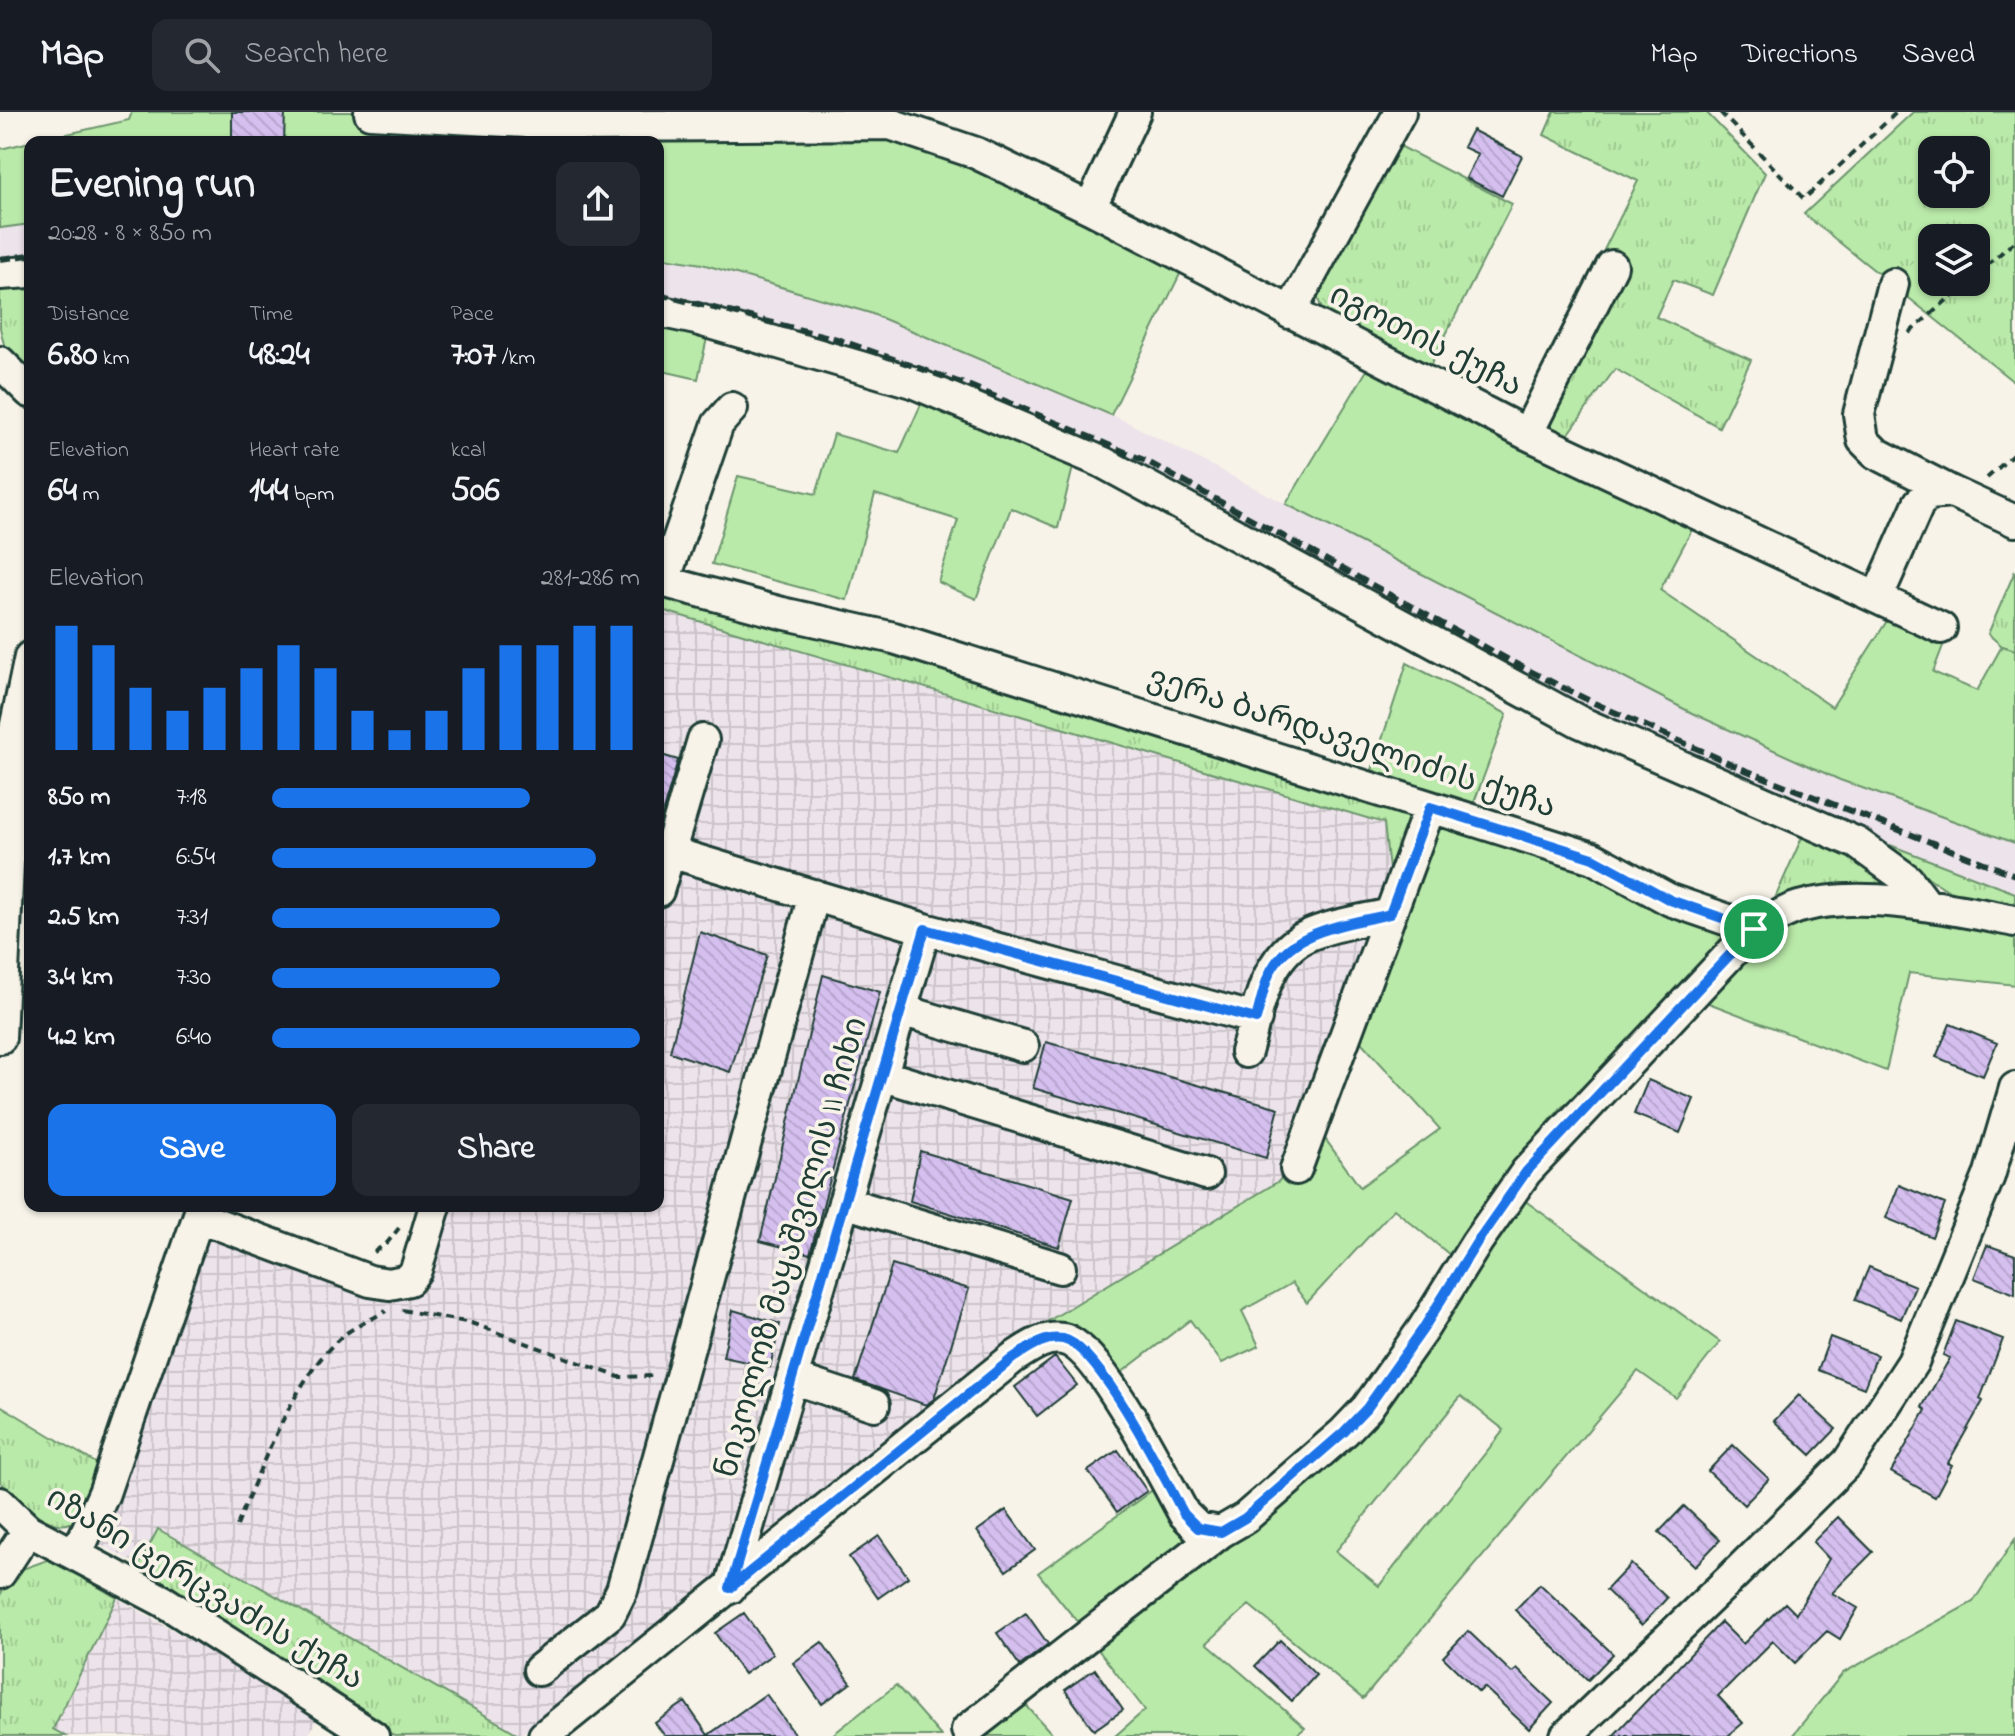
<!DOCTYPE html>
<meta charset="utf-8">
<style>
:root{--surface:#171b24;--page:#242831;--text:#f1f3f6;--muted:#9ea1a6;--line:#363941;--accent:#1a73e8}
body{margin:0;font-family:"Indie Flower","Noto Sans Georgian",sans-serif;background:var(--page);color:var(--text);height:100vh;display:flex;flex-direction:column;font-size:30px;white-space:nowrap}
*{box-sizing:border-box;margin:0}
p{font-size:26px;color:var(--muted)}
.icon{flex:none;width:44px;height:44px;fill:none;stroke:currentColor;stroke-width:2;stroke-linecap:round;stroke-linejoin:round}
.map{position:relative;flex:1;overflow:hidden}
.panel{position:absolute;left:24px;top:24px;width:640px;height:1076px;display:flex;flex-direction:column;background:var(--surface);border-radius:16px;box-shadow:0 2px 6px #0004}
.panel>*{flex:none}
.fabs{position:absolute;left:1918px;top:24px;display:grid;gap:16px}
.fabs a{display:grid;place-items:center;width:72px;height:72px;border-radius:16px;background:var(--surface);box-shadow:0 2px 6px #0004;font-size:40px}
.pin{position:absolute;display:grid;place-items:center;width:68px;height:68px;color:#fff;margin:-34px;border:4px solid #fff;border-radius:50%;box-shadow:0 2px 8px #0007}
.round{display:grid;place-items:center;flex:none;width:84px;height:84px;border-radius:16px;background:var(--page)}
.head{display:flex;align-items:center;justify-content:space-between;height:136px;padding:0 24px}
h1{font-size:44px;font-weight:700;line-height:60px}
.metrics{display:grid;grid-template-columns:repeat(3,1fr);gap:12px;height:136px;padding:8px 24px}
.metrics div{display:grid;align-content:center}
.metrics b{font-size:34px;font-weight:700}
.metrics small{font-size:22px;font-weight:400}
.metrics p{font-size:22px}
.chart{height:224px;padding:16px 24px}
.chart p{display:flex;justify-content:space-between}
.chart svg{width:100%;height:144px;margin-top:8px;stroke:var(--accent);stroke-width:6}
.cta{display:flex;gap:16px;margin-top:auto;padding:16px 24px}
.cta a{flex:1;height:92px;border-radius:16px;background:var(--accent);color:#fff;font-size:32px;font-weight:700;line-height:92px;text-align:center}
.cta a+a{background:var(--page);color:var(--text)}
ul{padding:0 24px;list-style:none;font-size:26px}
li{display:grid;grid-template-columns:128px 96px 1fr;align-items:center;height:60px}
li i{height:20px;border-radius:10px;background:var(--accent)}
header{display:flex;align-items:center;gap:48px;box-sizing:border-box;height:112px;padding:0 40px;background:var(--surface);border-bottom:2px solid var(--line)}
header strong{font-size:38px}
nav{display:flex;gap:44px;margin-inline-start:auto;font-size:28px}
.search{width:560px;height:72px;background:var(--page);display:flex;align-items:center;gap:20px;box-sizing:border-box;padding:0 28px;border-radius:16px;color:var(--muted);font-size:30px}
.map>svg:first-child{display:block}
</style>
<header>
<strong>Map</strong>
<div class="search"><svg class="icon" aria-label="search" viewBox="0 0 24 24"><circle cx="10" cy="10" r="6"/><path d="M15 15l6 6"/></svg>Search here</div>
<nav><a>Map</a><a>Directions</a><a>Saved</a></nav>
</header>
<div class="map">
<svg width="2015" height="1624" viewBox="0 0 2015 1624">
<defs>
<pattern id="industrial-grid" width="8" height="8" patternUnits="userSpaceOnUse" patternTransform="scale(2)"><rect width="8" height="8" fill="#ede3ea"/><path d="M0 4h8M4 0v8" fill="none" stroke="#cbc4c9"/></pattern>
<pattern id="grass-tufts" width="24" height="20" patternUnits="userSpaceOnUse" patternTransform="scale(2)"><rect width="24" height="20" fill="#baeaa9"/><path d="M3 7l-1-3M5 7V3M7 7l1-3M15 17l-1-3M17 17v-4M19 17l1-3" fill="none" stroke="#9fca92"/></pattern>
<pattern id="building-back-hatch" width="6" height="6" patternUnits="userSpaceOnUse" patternTransform="scale(2)"><rect width="6" height="6" fill="#d5bfef"/><path d="M-1 5l2 2M0 0l6 6M5-1l2 2" fill="none" stroke="#b6a5ce"/></pattern>
</defs>
<rect width="100%" height="100%" fill="#f7f3e8"/>
<filter id="ink" filterUnits="userSpaceOnUse"><feTurbulence type="fractalNoise" baseFrequency=".0125" numOctaves="2"/><feDisplacementMap in="SourceGraphic" scale="16" xChannelSelector="R" yChannelSelector="G"/><feConvolveMatrix kernelMatrix="1 2 1 2 8 2 1 2 1" color-interpolation-filters="sRGB"/></filter>
<g filter="url(#ink)">
<path fill="#ede3ea" d="M30 112V152L0 154V116Z
M658 145 702 152 870 201 1119 306 1692 601 1840 668 2015 731V781L1671 649 1103 342 658 191Z"/>
<path fill="url(#industrial-grid)" d="M658 497 1384 711 1391 777 1279 1069 1025 1223 687 1495 520 1623 158 1417 139 1453 95 1430 198 1128 214 1117 393 1187 408 1186 422 1176 445 1094H658Z
M117 1486 319 1602 308 1624H65L53 1617Z"/>
<path fill="url(#grass-tufts)" stroke="#6c946e" stroke-width="2" fill-rule="evenodd" d="M1554 0H1706L1765 61 1713 183 1673 168 1656 205 1751 248 1719 315 1615 257 1565 327 1543 316 1619 150 1602 142 1638 69 1544 23Z
M1913 0H2015V271L1804 102ZM1932 38H1976V82H1932ZM1932 126H1976V170H1932Z
M1394 31 1512 92 1429 256 1323 200 1317 184Z
M30 166V271L8 249 0 216V168Z
M2015 459V538L2002 534 1988 522Z
M658 474 883 531 1410 701 1415 714 1391 777 1384 711 658 497Z
M1807 714 1895 773 1890 777 1772 793Z
M1890 733 2015 781V801L1957 784 1929 766Z
M0 1293 104 1356C97 1369 87 1396 78 1406 54 1429 17 1385 0 1370Z
M158 1417 520 1623 394 1624 139 1453Z
M50 1447 117 1486 53 1617 65 1624H0V1483L14 1460Z"/>
<path fill="#baeaa9" stroke="#6c946e" stroke-width="2" fill-rule="evenodd" d="M132 0H361L358 13 600 23 899 25 969 49 1181 160 1111 303 870 201 702 152 658 145V30H32L129 8Z
M30 30V112L0 116V37Z
M658 215 707 226 698 267 658 258Z
M1367 258 1695 412 1660 478 1832 595 1892 501 1946 526 1933 560 1977 579 2002 534 2015 538V731L1840 668 1692 601 1286 392Z
M922 290 1073 355 1058 416 1011 396 976 487 938 470 958 408 875 382 847 488 712 452 738 364 816 382 834 322 899 341Z
M1407 551 1507 602 1473 693 1372 658Z
M1438 712 1591 755 1731 821 1729 832 1560 997 1505 1061 1450 1143 1394 1097 1307 1191 1292 1171 1242 1199 1259 1234 1222 1251 1190 1208 1117 1264 1025 1223 1279 1069 1286 1056 1318 1017 1360 1075 1440 1017 1352 920Z
M1856 801 1995 815 2015 824V873L1909 861 1886 959 1706 890 1759 830 1793 809Z
M1524 1088 1720 1230 1676 1286 1638 1259 1363 1587 1249 1493 1207 1531 1305 1616 1295 1624H1115L1145 1598 1092 1530 1214 1442 1477 1157ZM1461 1284 1504 1318 1379 1474 1336 1439Z
M1158 1374 1193 1431 1084 1518 1038 1461Z
M2015 1427V1624H1792L1843 1561 1973 1490Z
M896 1573 941 1624H831Z
M1025 1592 1054 1624H984Z"/>
<path fill="url(#building-back-hatch)" stroke="#1f3d34" stroke-width="2" d="M232 0H285L284 30H232Z
M1472 18 1522 44 1502 84 1466 66 1478 42 1463 35Z
M658 642 678 648 661 706H658Z
M700 820 767 843 730 960 670 940Z
M823 863 880 880 810 1142 760 1129Z
M1950 912 1997 931 1983 964 1936 945Z
M1046 930 1279 996 1266 1046 1033 976Z
M1648 968 1694 987 1680 1021 1634 1002Z
M920 1039 1073 1086 1059 1135 910 1089Z
M1899 1073 1945 1092 1932 1125 1886 1106Z
M1987 1133 2015 1143V1182L1974 1166Z
M892 1153 969 1177 934 1287 926 1293 855 1268Z
M1869 1155 1915 1174 1901 1207 1855 1188Z
M733 1198 780 1212 770 1255 723 1245Z
M1956 1209 2003 1227 1980 1287 1983 1289 1948 1351 1952 1353 1935 1385 1891 1360 1926 1298 1922 1295 1950 1246 1943 1243Z
M1830 1225 1877 1243 1864 1276 1818 1258Z
M1055 1245 1077 1273 1037 1304 1015 1275Z
M1799 1283 1836 1317 1811 1343 1774 1309Z
M1733 1333 1769 1367 1744 1393 1708 1359Z
M1118 1338 1147 1379 1117 1400 1088 1359Z
M1684 1394 1720 1428 1695 1454 1659 1420Z
M1006 1398 1035 1438 1006 1459 977 1419Z
M1838 1405 1873 1440 1832 1481 1858 1496 1840 1527 1827 1519 1795 1551 1773 1529 1718 1584 1743 1611 1728 1624H1613L1721 1510 1743 1532 1785 1491 1796 1502 1829 1447 1813 1430Z
M879 1424 908 1465 878 1486 849 1445Z
M1631 1452 1667 1486 1642 1513 1606 1478Z
M1540 1472 1613 1542 1588 1568 1515 1498Z
M744 1501 773 1542 744 1562 715 1521Z
M1026 1501 1048 1532 1020 1554 997 1521Z
M1468 1519 1512 1561 1517 1557 1553 1591 1529 1617 1484 1575 1479 1580 1443 1545Z
M1280 1528 1316 1563 1292 1589 1255 1554Z
M822 1530 851 1571 822 1592 793 1551Z
M1095 1557 1123 1598 1094 1618 1065 1578Z
M766 1582 796 1624H665L655 1611 685 1590 708 1623Z"/>
<g fill="none" stroke-linecap="round" stroke-linejoin="round">
<defs>
<path id="minor" d="M370 1 595 14 890 12 976 41 1090 96 1527 322 1941 516
M1090 96 1135 0
M0 162 30 160
M1893 172 1859 302 1863 328 1876 341 1952 380
M658 199 696 207 912 270 1102 350 1580 610 1857 731 1908 768 1926 792
M1290 201 1400 0
M0 250 30 280
M1527 322 1612 154
M658 468 782 501 894 526 1593 746 1670 788 1754 817
M664 469 718 312 732 296
M1877 486 1919 391 1929 382 1952 380 2015 409
M670 740 925 817 1256 907
M658 779 703 628
M901 898 1023 934
M0 926 14 622 30 545
M1246 940C1258 899 1264 844 1307 824 1330 813 1365 808 1390 802
M881 963 1206 1062
M1296 1057 1430 695
M844 1090 1060 1156
M199 1105 370 1169 389 1172 409 1168 416 1158 435 1094
M792 1266 874 1293
M0 1391 28 1418 163 1489 373 1624
M76 1443 104 1381 202 1094
M0 1461 28 1418
M730 1476 925 817
M539 1558 610 1502 622 1478 814 783
M967 1618 1221 1420 1245 1406 1344 1320 1367 1296 1423 1217 1477 1130 1526 1060 1754 817C1768 810 1784 799 1799 795 1861 777 1953 797 2015 809
M544 1624 1013 1246C1029 1236 1043 1224 1063 1227 1099 1234 1165 1368 1184 1402L1198 1416 1221 1420
M1566 1624 1730 1467 1848 1350 1913 1250 1989 1064 2015 976"/>
</defs>
<use href="#minor" stroke="#1f3d34" stroke-width="36"/>
<path stroke="#1f3d34" stroke-width="4" stroke-dasharray="8 6" stroke-linecap="butt" d="M1720 0 1804 87 1897 0
M1976 163 2015 129
M1909 221 1968 170
M1987 366 2015 341
M374 1140 387 1131 399 1116
M402 1198 471 1211 619 1265 655 1264
M237 1414C259 1359 299 1254 348 1220 360 1212 374 1206 386 1199"/>
<use href="#minor" stroke="#f7f3e8" stroke-width="30"/>
<path stroke="#1f3d34" stroke-width="6" stroke-dasharray="12 6" stroke-linecap="butt" d="M0 147 30 143
M658 182 837 227 970 274 1146 349 1516 552 1594 591 1745 658 2015 763"/>
</g>
</g>
<g fill="none" stroke-linecap="round" stroke-linejoin="round" filter="url(#ink)">
<defs>
<path id="route" d="M1430 695 1593 746 1670 788 1754 817 1526 1060 1477 1130 1423 1217 1367 1296 1344 1320 1245 1406 1221 1420 1198 1416 1184 1402C1165 1368 1099 1234 1063 1227 1043 1224 1029 1236 1013 1246L730 1476 925 817 1256 907C1260 893 1263 878 1268 865 1287 817 1347 813 1390 802Z"/>
</defs>
<use href="#route" stroke="#fff" stroke-width="16"/>
<use href="#route" stroke="#1a73e8" stroke-width="10"/>
</g>
<g text-anchor="middle" dominant-baseline="central" stroke-width="7" stroke-linejoin="round" paint-order="stroke">
<g font-size="32" fill="#1f3d34" stroke="#f7f3e8">
<text transform="translate(1425 230) rotate(27)">იგოთის ქუჩა</text>
<text transform="translate(1351 632) rotate(18)">ვერა ბარდაველიძის ქუჩა</text>
<text transform="translate(793 1136) rotate(-74)">ნიკოლოზ მაყაშვილის II ჩიხი</text>
<text transform="translate(204 1478) rotate(31)">იზანი ცერცვაძის ქუჩა</text>
</g>
</g>
</svg>
<div class="fabs">
<a><svg class="icon" aria-label="locate" viewBox="0 0 24 24"><circle cx="12" cy="12" r="6"/><path d="M12 2v4M12 18v4M2 12h4M18 12h4"/></svg></a>
<a><svg class="icon" aria-label="layers" viewBox="0 0 24 24"><path d="M12 4l9 5-9 5-9-5zM3 14l9 5 9-5"/></svg></a>
</div>
<div class="pin" style="left:1754px;top:817px;background:#1e9e55"><svg class="icon" aria-label="arrive" viewBox="0 0 24 24"><path d="M6 21V4h12l-3 4 3 4H6"/></svg></div>
<section class="panel">
<div class="head"><div><h1>Evening run</h1><p>20:28 · 8 × 850 m</p></div><a class="round"><svg class="icon" aria-label="share" viewBox="0 0 24 24"><path d="M12 15V3M7 8l5-5 5 5M5 13v7h14v-7"/></svg></a></div>
<div class="metrics">
<div><p>Distance</p><b>6.80<small> km</small></b></div>
<div><p>Time</p><b>48:24</b></div>
<div><p>Pace</p><b>7:07<small> /km</small></b></div>
</div>
<div class="metrics">
<div><p>Elevation</p><b>64<small> m</small></b></div>
<div><p>Heart rate</p><b>144<small> bpm</small></b></div>
<div><p>kcal</p><b>506</b></div>
</div>
<div class="chart"><p><span>Elevation</span>281–286 m</p>
<svg viewBox="0 0 160 44" preserveAspectRatio="none"><path d="M5 44V6M15 44V12M25 44V25M35 44V32M45 44V25M55 44V19M65 44V12M75 44V19M85 44V32M95 44V38M105 44V32M115 44V19M125 44V12M135 44V12M145 44V6M155 44V6"/></svg>
</div>
<ul>
<li><b>850 m</b>7:18<i style="width:70%"></i></li>
<li><b>1.7 km</b>6:54<i style="width:88%"></i></li>
<li><b>2.5 km</b>7:31<i style="width:62%"></i></li>
<li><b>3.4 km</b>7:30<i style="width:62%"></i></li>
<li><b>4.2 km</b>6:40<i style="width:100%"></i></li>
</ul>
<div class="cta"><a>Save</a><a>Share</a></div>
</section>
</div>
